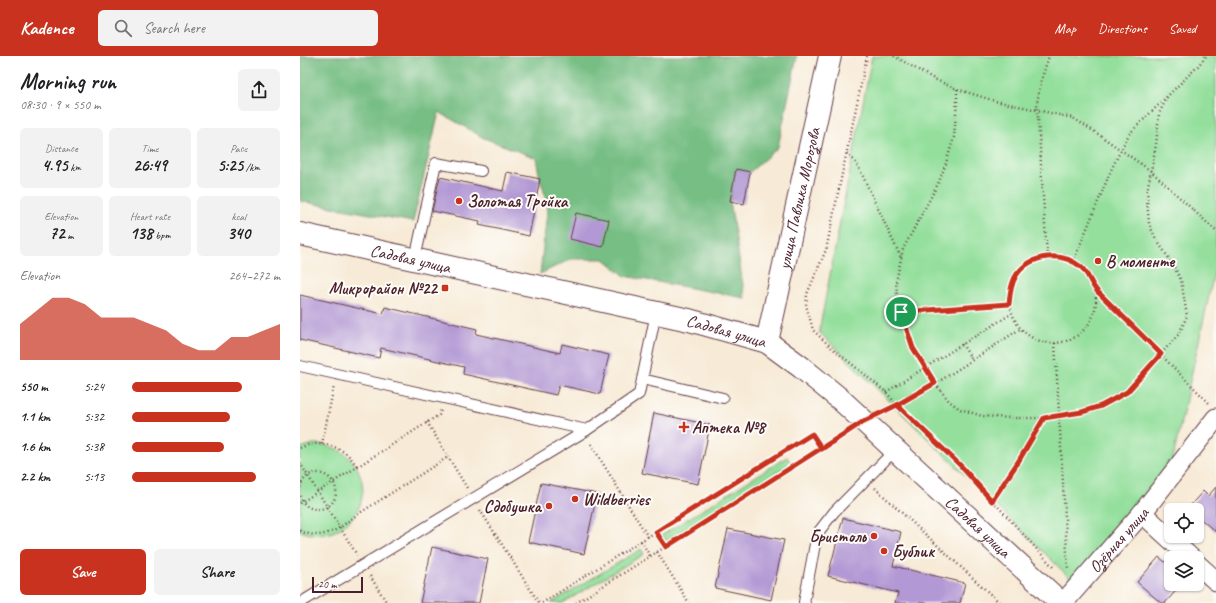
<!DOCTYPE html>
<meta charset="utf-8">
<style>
:root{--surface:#fff;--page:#f2f2f2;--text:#202124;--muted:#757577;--accent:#c8321e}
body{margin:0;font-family:Caveat,sans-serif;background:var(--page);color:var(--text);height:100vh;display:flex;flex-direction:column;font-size:15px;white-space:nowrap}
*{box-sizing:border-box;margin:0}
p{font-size:13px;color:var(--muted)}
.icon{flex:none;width:22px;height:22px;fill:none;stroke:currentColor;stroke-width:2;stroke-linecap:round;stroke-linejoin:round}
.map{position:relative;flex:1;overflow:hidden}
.drawer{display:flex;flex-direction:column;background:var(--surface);width:300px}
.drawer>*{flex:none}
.buttons{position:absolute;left:864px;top:447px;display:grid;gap:8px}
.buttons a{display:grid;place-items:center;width:40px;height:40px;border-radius:6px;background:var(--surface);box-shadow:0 1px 3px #0004;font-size:20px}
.scale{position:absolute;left:12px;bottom:10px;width:51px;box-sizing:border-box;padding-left:4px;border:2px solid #4a1f2b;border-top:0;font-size:11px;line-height:14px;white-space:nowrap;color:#4a1f2b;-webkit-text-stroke:3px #fdfcf7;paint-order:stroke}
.pin{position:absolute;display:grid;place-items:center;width:34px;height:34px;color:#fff;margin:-17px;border:2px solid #fff;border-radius:50%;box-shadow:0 1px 4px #0007}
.round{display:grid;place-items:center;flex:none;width:42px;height:42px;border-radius:6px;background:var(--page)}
.summary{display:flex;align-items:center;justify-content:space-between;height:68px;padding:0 20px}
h1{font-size:22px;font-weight:800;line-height:30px}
.figures{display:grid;grid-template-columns:repeat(3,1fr);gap:6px;height:68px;padding:4px 20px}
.figures div{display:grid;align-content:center;border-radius:6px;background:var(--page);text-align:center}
.figures b{font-size:17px;font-weight:800}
.figures small{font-size:11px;font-weight:400}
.figures p{font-size:11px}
.chart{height:112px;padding:8px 20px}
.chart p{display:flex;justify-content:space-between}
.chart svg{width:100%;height:72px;margin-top:4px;fill:var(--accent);opacity:.7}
.button{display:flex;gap:8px;margin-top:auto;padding:8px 20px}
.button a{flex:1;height:46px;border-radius:6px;background:var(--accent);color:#fff;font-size:16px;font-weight:800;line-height:46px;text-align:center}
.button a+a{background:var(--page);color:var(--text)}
ul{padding:0 20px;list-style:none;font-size:13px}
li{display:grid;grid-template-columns:64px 48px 1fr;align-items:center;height:30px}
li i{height:10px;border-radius:5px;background:var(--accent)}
header{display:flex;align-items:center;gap:24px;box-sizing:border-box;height:56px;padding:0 20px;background:var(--accent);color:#fff}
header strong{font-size:19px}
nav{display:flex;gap:22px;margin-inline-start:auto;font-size:14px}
.search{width:280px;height:36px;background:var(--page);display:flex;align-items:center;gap:10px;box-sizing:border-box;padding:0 14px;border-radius:6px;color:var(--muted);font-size:15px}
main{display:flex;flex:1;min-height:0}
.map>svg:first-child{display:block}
</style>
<header>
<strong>Kadence</strong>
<div class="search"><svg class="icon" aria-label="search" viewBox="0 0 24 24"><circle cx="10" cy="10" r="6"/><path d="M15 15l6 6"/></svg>Search here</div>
<nav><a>Map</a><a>Directions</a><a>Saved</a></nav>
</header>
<main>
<section class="drawer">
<div class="summary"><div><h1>Morning run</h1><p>08:30 · 9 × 550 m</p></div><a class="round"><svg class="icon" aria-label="share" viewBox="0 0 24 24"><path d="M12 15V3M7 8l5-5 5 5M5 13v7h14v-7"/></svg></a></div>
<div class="figures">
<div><p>Distance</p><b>4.95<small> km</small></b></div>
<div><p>Time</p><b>26:49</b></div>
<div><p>Pace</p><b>5:25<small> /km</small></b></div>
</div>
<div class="figures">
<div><p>Elevation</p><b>72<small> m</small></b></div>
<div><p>Heart rate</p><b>138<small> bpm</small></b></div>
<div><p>kcal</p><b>340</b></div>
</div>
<div class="chart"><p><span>Elevation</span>264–272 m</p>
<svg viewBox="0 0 160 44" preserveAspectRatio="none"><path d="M0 44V22L10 14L20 6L30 6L40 10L50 18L60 18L70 18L80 22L90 26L100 34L110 38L120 38L130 30L140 30L150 26L160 22V44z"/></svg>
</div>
<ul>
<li><b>550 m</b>5:24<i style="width:74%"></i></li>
<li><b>1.1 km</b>5:32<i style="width:66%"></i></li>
<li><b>1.6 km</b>5:38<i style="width:62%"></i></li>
<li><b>2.2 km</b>5:13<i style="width:84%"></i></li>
</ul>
<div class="button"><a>Save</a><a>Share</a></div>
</section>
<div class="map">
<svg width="916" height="547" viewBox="0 0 916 547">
<rect width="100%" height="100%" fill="#fdfcf7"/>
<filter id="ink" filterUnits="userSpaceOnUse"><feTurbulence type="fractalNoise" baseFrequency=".025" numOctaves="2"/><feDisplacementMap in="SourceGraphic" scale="8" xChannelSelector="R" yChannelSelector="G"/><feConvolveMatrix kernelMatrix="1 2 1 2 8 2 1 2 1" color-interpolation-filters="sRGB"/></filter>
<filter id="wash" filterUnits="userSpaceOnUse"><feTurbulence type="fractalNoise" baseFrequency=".012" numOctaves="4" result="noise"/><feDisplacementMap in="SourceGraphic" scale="16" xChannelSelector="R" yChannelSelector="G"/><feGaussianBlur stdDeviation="0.9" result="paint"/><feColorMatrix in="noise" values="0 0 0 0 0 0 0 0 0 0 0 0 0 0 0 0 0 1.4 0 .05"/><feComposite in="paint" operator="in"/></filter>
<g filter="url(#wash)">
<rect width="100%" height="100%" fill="#f7ead6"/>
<path fill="#93df9b" stroke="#6e7f63" d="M572 0H916V208L865 438 773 525 519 276Z
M13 388C67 388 82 454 33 476 23 480 10 479 0 475V392Z
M487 401 491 407 366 485 362 479Z
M341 493 344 498 263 547H251Z"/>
<path fill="#76be83" stroke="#606e57" d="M0 0H497L478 91 450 116 436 113 430 145 445 242 325 220 304 203H271L240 218 248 148 240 123 236 102 184 82 139 56 113 166 0 145Z"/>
<g id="blocks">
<path fill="#b298d4" d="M436 113 450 116 444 148 430 145Z
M207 116 240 123 229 180 179 169 180 165 132 155 140 121 203 135Z
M276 157 309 164 303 191 270 183Z
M0 239 83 258 85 251 177 273 176 278 260 297 262 288 309 299 300 338 259 329 256 339 163 318 164 311 81 292 79 302 0 284Z
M354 357 410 369 398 428 342 417Z
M241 427 297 438 284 498 228 486Z
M916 431V476L897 460V454H890L888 452 903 435 908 440Z
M543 462 601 476 593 510 665 527 660 547H595L598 537 528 520Z
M428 473 484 484 471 544 415 532Z
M132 491 188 503 179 547H120Z
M859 501 871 511V528H882L865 547H861L837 526Z"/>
</g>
</g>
<g filter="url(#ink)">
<use href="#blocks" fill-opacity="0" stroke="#643d45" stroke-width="1"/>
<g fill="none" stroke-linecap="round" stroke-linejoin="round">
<defs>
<path id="lane" d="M115 203 136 107 181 115
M0 310 287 374
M342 323 423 342
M0 547 287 374 339 338 356 257
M505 547 504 546 515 488 520 474 534 456 595 394"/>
<g id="street">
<path d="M842 457 891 502"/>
<path d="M897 508 916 525"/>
<path id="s1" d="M763 547 842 457 916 362"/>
</g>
<g id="secondary">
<path id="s2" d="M0 178 389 264 467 286 501 311 540 343 761 547"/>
<path id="s3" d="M467 286 530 0"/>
</g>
</defs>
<use href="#lane" stroke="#643d45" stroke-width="12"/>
<use href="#street" stroke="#643d45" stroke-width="21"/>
<use href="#secondary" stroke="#643d45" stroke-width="24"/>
<path stroke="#643d45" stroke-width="2.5" stroke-dasharray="1 3" stroke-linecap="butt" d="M567 0 526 194 507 238 506 249 513 274 532 292 586 336 602 355 661 410 754 512
M594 0 634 23 657 33 695 45 737 54 773 62 795 76 851 115 916 175
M657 33V45L654 81 645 110 638 128 603 193 596 226 597 239 601 256 613 292 635 327 649 345 660 353 682 360 712 362H744L782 356 801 350 827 335 879 278 887 260 881 224 872 207 856 183 849 168 847 144 848 130 856 89 859 58 868 39
M547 97 556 107 561 116 601 202
M710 244a43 43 0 1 1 86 0a43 43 0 1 1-86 0Z
M747 201 737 47 741 25 749 0
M773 206 812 112 829 78 898 10 906 0
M795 233 909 347
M601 256 709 248
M755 287 768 514
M662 288 672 304
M586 336 711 258
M582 357C631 333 675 302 720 273
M127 366 167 432
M22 388 34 330
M291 388 348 481
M0 392C15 384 36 388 49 400 52 403 54 407 57 410
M0 407 57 499
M0 431C11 400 50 427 31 448 27 452 22 453 17 453 8 453 3 448 0 440
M575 432 700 547
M692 445 718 405 743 362
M0 447 139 359 141 354
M180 454 239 547
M0 475C21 484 36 476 52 462L148 401
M356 476 366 491
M341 485 350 500
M357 496 389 547
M70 520 87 547
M242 547 512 378 522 393
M276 547 548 376"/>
<use href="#lane" stroke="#fff" stroke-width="10"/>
<use href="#street" stroke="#fff" stroke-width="19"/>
<use href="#secondary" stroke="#fff" stroke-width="22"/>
</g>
</g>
<g fill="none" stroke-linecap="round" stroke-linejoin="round" filter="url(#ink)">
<defs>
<path id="route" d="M601 256 613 292 635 327 597 349 564 365 522 393 512 378 356 476 366 491 564 365 597 349 661 410 692 445 718 406 744 362 782 356 801 350 827 336 861 298 800 238C791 231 790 219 781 211 762 195 732 198 717 218 711 227 710 238 709 248L601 256"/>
</defs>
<use href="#route" stroke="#fff" stroke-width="8"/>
<use href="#route" stroke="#c8321e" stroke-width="5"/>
</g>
<g fill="#c8321e" stroke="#fdfcf7" stroke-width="1.5">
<circle cx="159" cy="145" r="4"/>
<circle cx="798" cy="205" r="4"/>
<rect x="141" y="228" width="8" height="8" rx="2"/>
<path d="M382 365h4v4h4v4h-4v4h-4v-4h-4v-4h4z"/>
<circle cx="275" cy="443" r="4"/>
<circle cx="249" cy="450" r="4"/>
<circle cx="574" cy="480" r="4"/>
<circle cx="584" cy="495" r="4"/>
</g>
<g text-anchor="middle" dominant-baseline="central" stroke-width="4" stroke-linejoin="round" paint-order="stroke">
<g font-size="17" fill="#4a1f2b" stroke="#fdfcf7">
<text stroke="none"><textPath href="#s3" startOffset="147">улица Павлика Морозова</textPath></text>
<text stroke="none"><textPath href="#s2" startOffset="113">Садовая улица</textPath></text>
<text stroke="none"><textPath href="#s2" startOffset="437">Садовая улица</textPath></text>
<text stroke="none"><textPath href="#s2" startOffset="760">Садовая улица</textPath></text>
<text stroke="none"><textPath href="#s1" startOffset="84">Озёрная улица</textPath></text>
</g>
<g font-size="17" font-weight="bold" fill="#4a1f2b" stroke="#fdfcf7" text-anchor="start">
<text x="167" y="145">Золотая Тройка</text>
<text x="806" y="205">В моменте</text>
<text x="137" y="232" text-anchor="end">Микрорайон №22</text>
<text x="392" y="371">Аптека №8</text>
<text x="283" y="443">Wildberries</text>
<text x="241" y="450" text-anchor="end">Сдобушка</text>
<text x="566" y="480" text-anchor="end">Бристоль</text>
<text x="592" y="495">Бублик</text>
</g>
</g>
</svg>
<div class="buttons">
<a><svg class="icon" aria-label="locate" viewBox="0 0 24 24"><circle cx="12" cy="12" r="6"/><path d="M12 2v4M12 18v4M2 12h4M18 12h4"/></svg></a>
<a><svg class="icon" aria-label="layers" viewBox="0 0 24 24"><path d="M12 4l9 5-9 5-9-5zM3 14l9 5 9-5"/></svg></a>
</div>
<div class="scale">20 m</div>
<div class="pin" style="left:601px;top:256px;background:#1e9e55"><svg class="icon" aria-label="arrive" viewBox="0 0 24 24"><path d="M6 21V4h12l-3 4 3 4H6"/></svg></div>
</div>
</main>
